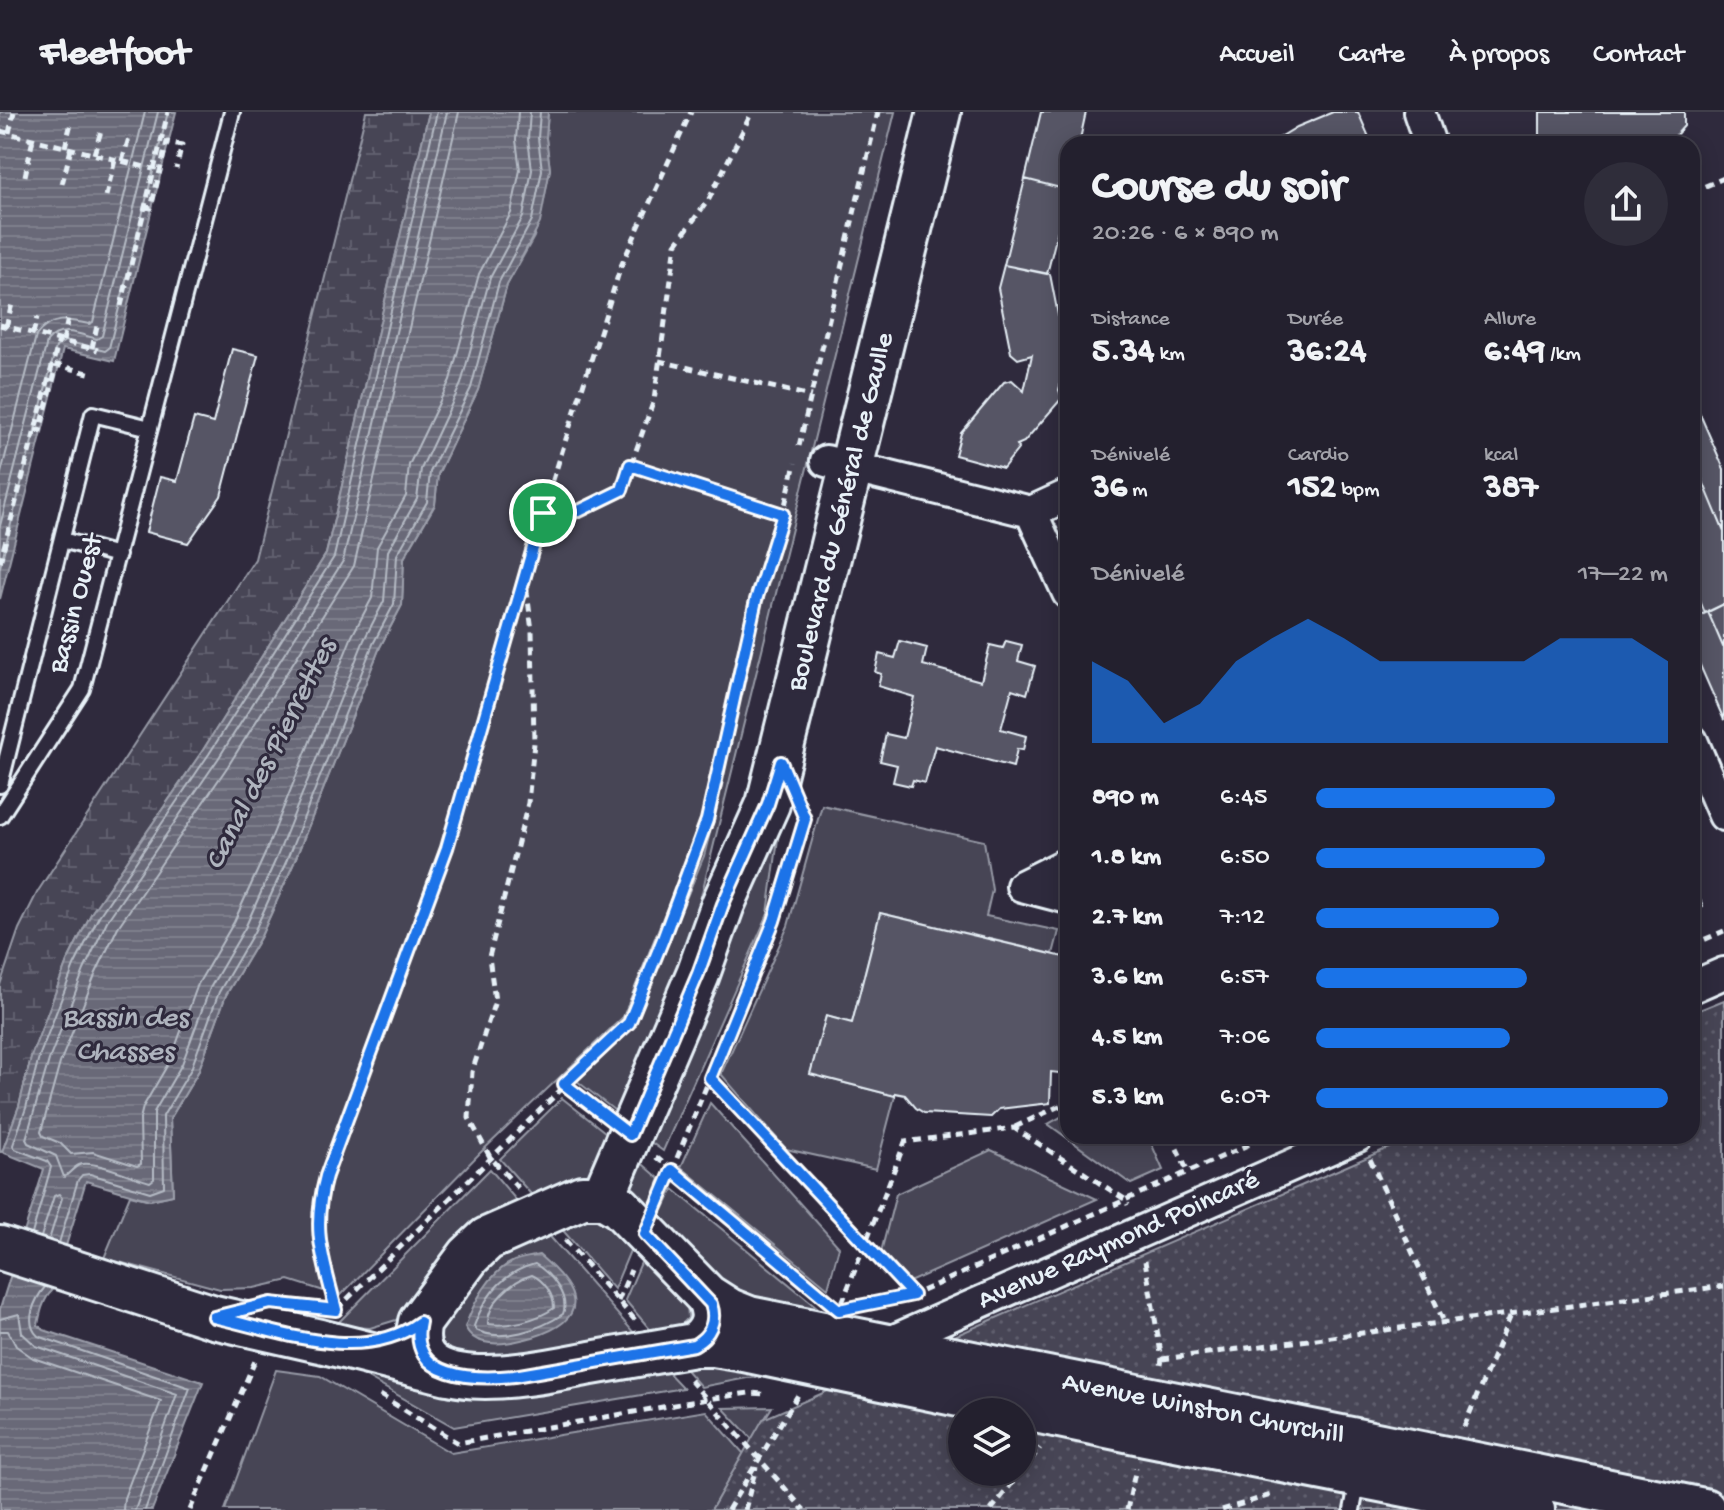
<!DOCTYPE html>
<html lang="fr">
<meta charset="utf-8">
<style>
:root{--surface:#23202e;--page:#2f2d3a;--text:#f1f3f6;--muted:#a3a3aa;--line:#403e4a;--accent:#1a73e8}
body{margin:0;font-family:"Gochi Hand",sans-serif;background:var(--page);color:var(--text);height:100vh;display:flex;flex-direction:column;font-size:30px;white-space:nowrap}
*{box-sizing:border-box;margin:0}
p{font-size:26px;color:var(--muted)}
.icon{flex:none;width:44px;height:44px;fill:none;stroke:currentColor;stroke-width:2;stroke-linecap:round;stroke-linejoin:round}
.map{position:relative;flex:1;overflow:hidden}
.side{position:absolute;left:1060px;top:24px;width:640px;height:1008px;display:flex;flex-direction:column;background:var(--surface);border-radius:24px;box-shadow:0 4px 20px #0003,0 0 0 2px var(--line)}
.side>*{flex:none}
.controls{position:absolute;left:948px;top:1286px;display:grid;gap:16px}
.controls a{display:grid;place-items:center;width:88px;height:88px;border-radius:50%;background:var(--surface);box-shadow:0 4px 20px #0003,0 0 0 2px var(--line);font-size:40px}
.pin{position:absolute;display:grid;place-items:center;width:68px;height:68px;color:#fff;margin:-34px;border:4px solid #fff;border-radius:50%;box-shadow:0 2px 8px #0007}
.round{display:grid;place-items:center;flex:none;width:84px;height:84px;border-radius:42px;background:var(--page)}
.head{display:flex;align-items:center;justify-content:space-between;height:136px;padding:0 32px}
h1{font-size:44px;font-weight:700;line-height:60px}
.stats{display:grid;grid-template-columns:repeat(3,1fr);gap:12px;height:136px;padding:8px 32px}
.stats div{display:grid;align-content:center}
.stats b{font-size:34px;font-weight:700}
.stats small{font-size:22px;font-weight:400}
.stats p{font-size:22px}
.chart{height:224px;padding:16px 32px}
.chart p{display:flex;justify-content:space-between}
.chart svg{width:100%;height:144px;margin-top:8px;fill:var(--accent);opacity:.7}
ul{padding:0 32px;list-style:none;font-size:26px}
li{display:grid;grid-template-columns:128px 96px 1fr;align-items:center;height:60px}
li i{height:20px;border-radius:10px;background:var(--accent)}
header{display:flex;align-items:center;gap:48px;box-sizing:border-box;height:112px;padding:0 40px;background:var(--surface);border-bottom:2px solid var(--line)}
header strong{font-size:38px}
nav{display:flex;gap:44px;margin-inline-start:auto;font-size:28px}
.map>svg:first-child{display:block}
</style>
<header>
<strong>Fleetfoot</strong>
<nav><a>Accueil</a><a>Carte</a><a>À propos</a><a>Contact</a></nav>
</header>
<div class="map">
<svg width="1724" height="1398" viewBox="0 0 1724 1398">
<defs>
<pattern id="wetland-marsh" width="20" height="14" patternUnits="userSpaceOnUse" patternTransform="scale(2)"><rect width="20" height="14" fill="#464455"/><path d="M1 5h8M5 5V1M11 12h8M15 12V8" fill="none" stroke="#615f6e"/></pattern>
<pattern id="park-dots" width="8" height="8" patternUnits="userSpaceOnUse" patternTransform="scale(2)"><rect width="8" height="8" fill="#464455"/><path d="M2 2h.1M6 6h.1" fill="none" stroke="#615f6e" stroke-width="1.8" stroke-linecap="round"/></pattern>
<pattern id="water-rules" width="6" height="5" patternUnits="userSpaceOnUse" patternTransform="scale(2)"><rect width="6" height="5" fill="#696978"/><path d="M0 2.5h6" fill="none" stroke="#7e7f8c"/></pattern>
</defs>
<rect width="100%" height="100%" fill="#2f2a3d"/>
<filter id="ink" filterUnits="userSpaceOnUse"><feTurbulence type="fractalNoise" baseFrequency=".0125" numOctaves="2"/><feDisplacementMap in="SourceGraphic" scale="16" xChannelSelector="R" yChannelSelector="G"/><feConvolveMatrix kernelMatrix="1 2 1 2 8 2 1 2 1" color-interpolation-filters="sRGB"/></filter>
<g filter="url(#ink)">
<path fill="#464455" stroke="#979aa6" stroke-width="2" d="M548 0H895L688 837 619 1002 577 969 632 915 704 744 720 681 708 678 700 714 623 905 480 1041 340 1184 289 1168 254 1176 220 1177 104 1146 130 1083 150 1088 173 1083 170 1007 198 960 226 883 261 824 293 753 380 535 402 493 404 446 435 393 438 362 478 278 507 173 534 125 550 58 546 26Z
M822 693 984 729 992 778 986 804 1059 819 1053 842 880 801 852 911 826 904 810 962 895 984 876 1057 786 1037 721 962 788 814Z
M779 719 768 802 663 1039 645 1026Z
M562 986 610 1024 594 1060 582 1071 537 1089 500 1047Z
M710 991 839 1135 828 1176 681 1055Z
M1068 1001V1024H1148L1163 1058 1131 1072 1048 1012Z
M991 1038 1097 1087 907 1171 881 1140 896 1082Z
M637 1047 660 1067 645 1104 629 1076Z
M490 1057 522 1095 396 1208 370 1216 335 1214Z
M673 1077 823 1200 752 1199 655 1115Z
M582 1105H603L632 1134 614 1177 559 1114Z
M546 1120 635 1222 497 1247 455 1241 442 1233 440 1217 490 1151 497 1144Z
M643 1146 687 1191 688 1206 679 1215 654 1222 625 1188Z
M696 1248 788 1264 747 1266 701 1275 680 1251Z
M662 1254 683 1276 454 1315 364 1264 365 1256Z
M276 1258 320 1264 451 1341 706 1299 744 1342 711 1398H225Z
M772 1295 752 1327 723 1296Z"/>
<path fill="url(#wetland-marsh)" stroke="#979aa6" stroke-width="2" d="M366 0H429L326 442 203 638 92 800 67 850 32 942 19 994 2 1040H0V873L19 817 38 779 255 447Z"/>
<path fill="url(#park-dots)" stroke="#979aa6" stroke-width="2" fill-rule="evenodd" d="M1724 888V1398H711L763 1307 1416 1024H1692V901ZM962 1300H1022V1360H962Z"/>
<path fill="url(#water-rules)" stroke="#9c9fab" stroke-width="2" d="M0 0H176L114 249 63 237 0 487Z
M429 0H548L546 26 550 57 540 111 507 173 478 278 438 362 435 392 404 446 402 493 380 535 293 753 261 824 226 883 198 960 170 1007 173 1083 150 1088 86 1069 52 1179C43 1187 40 1202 38 1213L44 1218 203 1270 152 1398H0V1197L44 1057 2 1040 19 994 32 942 67 850 92 800 203 638 326 442Z
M539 1143C579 1177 593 1206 533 1225 518 1229 499 1234 484 1230 474 1228 469 1223 465 1215 473 1192 489 1160 514 1149 521 1146 531 1145 539 1143Z"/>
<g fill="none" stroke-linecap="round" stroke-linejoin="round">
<path stroke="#b5bbc5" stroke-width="2" d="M447 0 343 449 218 647 107 809 84 858 49 948 26 1027 28 1031 56 1044 64 1065C69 1062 73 1056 79 1053 93 1047 134 1066 150 1070L154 1067V1000L182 952 210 876 245 816 276 747 364 528 384 489 388 439 417 387 421 357 461 272 490 166 523 105 532 58 528 27 530 0
M459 0 354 454 228 654 118 815 95 863 60 951 41 1020 43 1024 60 1031 71 1042 93 1040 137 1054 141 1052 140 1007 143 995 171 947 198 872 234 810 265 742 352 524 372 486 377 435 406 384 409 353 450 268 479 162 511 101 520 58 516 28 518 0
M0 365 36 224C51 204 67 207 89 212L93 210 145 0
M0 414 47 230C60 213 79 222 97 227L102 224 158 0
M0 455 56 235 65 229 105 239 109 236 168 0
M32 1122 51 1055 47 1049 15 1037 13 1033 26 996 39 945 74 854 99 804 209 642 334 445 437 0
M41 1125 54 1084 59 1082 62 1086 49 1128
M59 1131 78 1068 82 1063 90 1062 150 1080 164 1075 163 1004 191 957 219 880 254 820 286 750 373 532 394 492 397 443 427 390 430 360 471 276 499 170 532 108 542 58 538 26 540 0
M535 1152C550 1161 570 1184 563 1202 541 1217 501 1231 476 1218L474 1214C485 1183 503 1160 535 1152Z
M532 1163C544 1168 554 1183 554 1196 537 1208 509 1215 488 1212 487 1191 513 1168 532 1163Z
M45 1175C34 1188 24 1211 38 1224L190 1276 145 1398
M0 1207 19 1202 22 1221 36 1234 177 1282 135 1398
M0 1219H8L16 1234 33 1246 161 1289 124 1386 123 1398"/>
</g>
<path fill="#575565" stroke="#e8f1f8" stroke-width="2" d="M1041 0H1086L1079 32H1068V78L1025 67Z
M1333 0H1358L1372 32H1269L1297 15Z
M1540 0H1684V14L1668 32H1628L1621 28 1620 32H1540Z
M1025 67 1068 78 1047 162 1004 153Z
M1004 153 1050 162 1068 254 1065 255 1059 278 1062 286 1024 330 1017 333 1019 336 1003 356 955 343 961 321 1004 270 1012 268 1024 279 1032 243 1018 247 1011 241 998 176Z
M232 237 258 243 221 384 188 431 146 420 160 365 177 369 194 306 213 311Z
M1696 293 1724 357V420L1692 343V295Z
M1692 343 1724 420V492L1705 501 1692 470Z
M1692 470 1705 501 1692 507Z
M1724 492V537L1708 500Z
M1708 500 1724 537V608L1692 535V507Z
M900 529 927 536 923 553 981 569 990 533 1003 536 1006 529 1022 533 1018 549 1035 554 1027 582 1012 577 1001 617 1026 624 1023 638 1017 637 1013 655 935 634 925 671 913 668 911 674 893 670 897 653 880 649 886 622 904 626 914 585 878 574 881 562 875 560 879 542 895 546Z
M1692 771 1703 794 1692 801Z
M880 801 1068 846V962L1051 960 1050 991 999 997 991 1005 924 1001 916 996 905 983 895 981V984L810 962 826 904 852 911Z"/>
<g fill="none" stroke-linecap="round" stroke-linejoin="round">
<defs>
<path id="lane" d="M150 316 232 0
M62 428 118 443
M0 673 93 302 150 316 82 577 0 704
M1352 1398 1358 1368"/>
<path id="street" d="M1419 0 1430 32
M826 349 1031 400 1068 383
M1031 400 1068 481
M1692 629 1724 703
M1068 751 1022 774 1068 786
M1692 875 1724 861
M881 1234 1358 1024"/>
<path id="secondary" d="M582 1085H603L620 1095 707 1184C718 1203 713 1221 694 1233 660 1239 626 1245 591 1251 551 1258 399 1295 420 1210L469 1144 487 1127Z
M603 1085 698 862 723 792 768 692 939 0
M0 1136 214 1205 320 1229 447 1261
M707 1184 729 1198 749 1206 1704 1398
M694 1233H714L744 1238 1145 1322 1533 1398"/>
</defs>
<use href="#lane" stroke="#e8f1f8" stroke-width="20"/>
<use href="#street" stroke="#e8f1f8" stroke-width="36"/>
<use href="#secondary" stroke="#e8f1f8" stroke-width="48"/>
<path stroke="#e8f1f8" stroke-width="5" stroke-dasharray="8 6" stroke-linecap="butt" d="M0 19 153 57
M9 21 14 0
M65 35 71 11
M94 42 101 19
M122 49 129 26
M25 64 33 27
M62 72 71 37
M1692 80 1724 66
M106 84 115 48
M144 94 151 96 167 30 182 33 176 57
M121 194 168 0
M0 213 98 238
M6 215 12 192
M33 222 37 205
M63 229 68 206
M92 236 97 214
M659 249 811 284
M35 318 40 319 57 253 92 262
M799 334 878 0
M630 353 783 402
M543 401 579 399 622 378 654 288 676 132 709 87 752 0
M0 450 59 228
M1692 833 1724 819
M710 966 917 1185
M564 972 602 1001
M1015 1015 1068 990
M1171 1024 1188 1060
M656 1045 820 1182
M1370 1047 1444 1210
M518 1076 490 1045 469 1006 472 960 495 889 489 845 528 691 534 631 532 519 525 464
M661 1085 774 809 805 707 803 703
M565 1128 635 1208
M1145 1149 1162 1247 1161 1253
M618 1189 631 1158
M842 1191 905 1030 1014 1016 1126 1088 1128 1093
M868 1192 913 1183 1268 1024
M337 1197 629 911 707 708 756 488 783 402 795 351
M336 1198C323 1145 311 1118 326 1064L447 736 524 459 621 154 691 0
M1162 1247 1724 1174
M690 1268 804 1398
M380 1283 458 1331 708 1287 749 1281 764 1282
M1464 1315 1511 1202
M1022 1359 1040 1336
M190 1398 255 1249
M728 1398 798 1283
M745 1398 756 1355
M991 1398 1021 1360
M1127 1398 1136 1356
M1222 1398 1271 1383"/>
<use href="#lane" stroke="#2f2a3d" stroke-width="14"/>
<use href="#street" stroke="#2f2a3d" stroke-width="30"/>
<use href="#secondary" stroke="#2f2a3d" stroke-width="42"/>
</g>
</g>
<g fill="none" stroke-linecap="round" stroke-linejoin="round" filter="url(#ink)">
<defs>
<path id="route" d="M630 353 783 402 756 488 707 708 663 827 629 911 564 972 630 1023 698 862 723 792 768 692 781 650 805 707 774 809 710 966 913 1183 839 1198 672 1058 645 1122 711 1192C717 1209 710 1224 694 1233L514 1264C476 1268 407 1267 420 1210 362 1253 277 1219 214 1205L271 1191 336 1198C323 1145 311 1119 326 1064L447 736 543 401 579 399 622 378Z"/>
</defs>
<use href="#route" stroke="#fff" stroke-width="16"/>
<use href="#route" stroke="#1a73e8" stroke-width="10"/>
</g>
<g text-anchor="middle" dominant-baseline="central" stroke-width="6" stroke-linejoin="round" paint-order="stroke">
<g font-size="28" fill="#e8f1f8" stroke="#2f2a3d">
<text transform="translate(842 400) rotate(-76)">Boulevard du Général de Gaulle</text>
<text transform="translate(77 492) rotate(-75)">Bassin Ouest</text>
<text transform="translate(1119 1129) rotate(-24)">Avenue Raymond Poincaré</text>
<text transform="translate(1203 1298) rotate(11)">Avenue Winston Churchill</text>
</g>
<g font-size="30" font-style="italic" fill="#afb4be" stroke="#2f2a3d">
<text transform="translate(272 643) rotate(-63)">Canal des Pierrettes</text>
<text x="125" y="907">Bassin des<tspan x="125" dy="34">Chasses</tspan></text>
</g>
</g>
</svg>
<div class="controls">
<a><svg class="icon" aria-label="layers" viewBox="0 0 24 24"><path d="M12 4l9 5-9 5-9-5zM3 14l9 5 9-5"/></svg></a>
</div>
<div class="pin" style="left:543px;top:401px;background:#1e9e55"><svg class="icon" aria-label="arrive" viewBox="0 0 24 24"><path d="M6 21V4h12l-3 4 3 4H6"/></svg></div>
<section class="side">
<div class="head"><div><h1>Course du soir</h1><p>20:26 · 6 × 890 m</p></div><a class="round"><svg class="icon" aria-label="share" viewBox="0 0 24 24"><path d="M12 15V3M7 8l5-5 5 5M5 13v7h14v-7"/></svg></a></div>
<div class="stats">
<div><p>Distance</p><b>5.34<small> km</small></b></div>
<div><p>Durée</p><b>36:24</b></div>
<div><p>Allure</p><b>6:49<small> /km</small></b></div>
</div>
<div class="stats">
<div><p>Dénivelé</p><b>36<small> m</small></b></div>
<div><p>Cardio</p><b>152<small> bpm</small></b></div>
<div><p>kcal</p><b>387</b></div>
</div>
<div class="chart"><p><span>Dénivelé</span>17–22 m</p>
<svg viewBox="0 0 160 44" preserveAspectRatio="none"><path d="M0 44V19L10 25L20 38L30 32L40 19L50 12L60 6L70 12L80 19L90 19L100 19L110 19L120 19L130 12L140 12L150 12L160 19V44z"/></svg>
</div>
<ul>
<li><b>890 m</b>6:45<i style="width:68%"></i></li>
<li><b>1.8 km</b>6:50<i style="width:65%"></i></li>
<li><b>2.7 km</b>7:12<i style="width:52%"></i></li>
<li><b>3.6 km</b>6:57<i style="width:60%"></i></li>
<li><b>4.5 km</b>7:06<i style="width:55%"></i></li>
<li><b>5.3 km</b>6:07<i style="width:100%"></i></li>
</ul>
</section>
</div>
